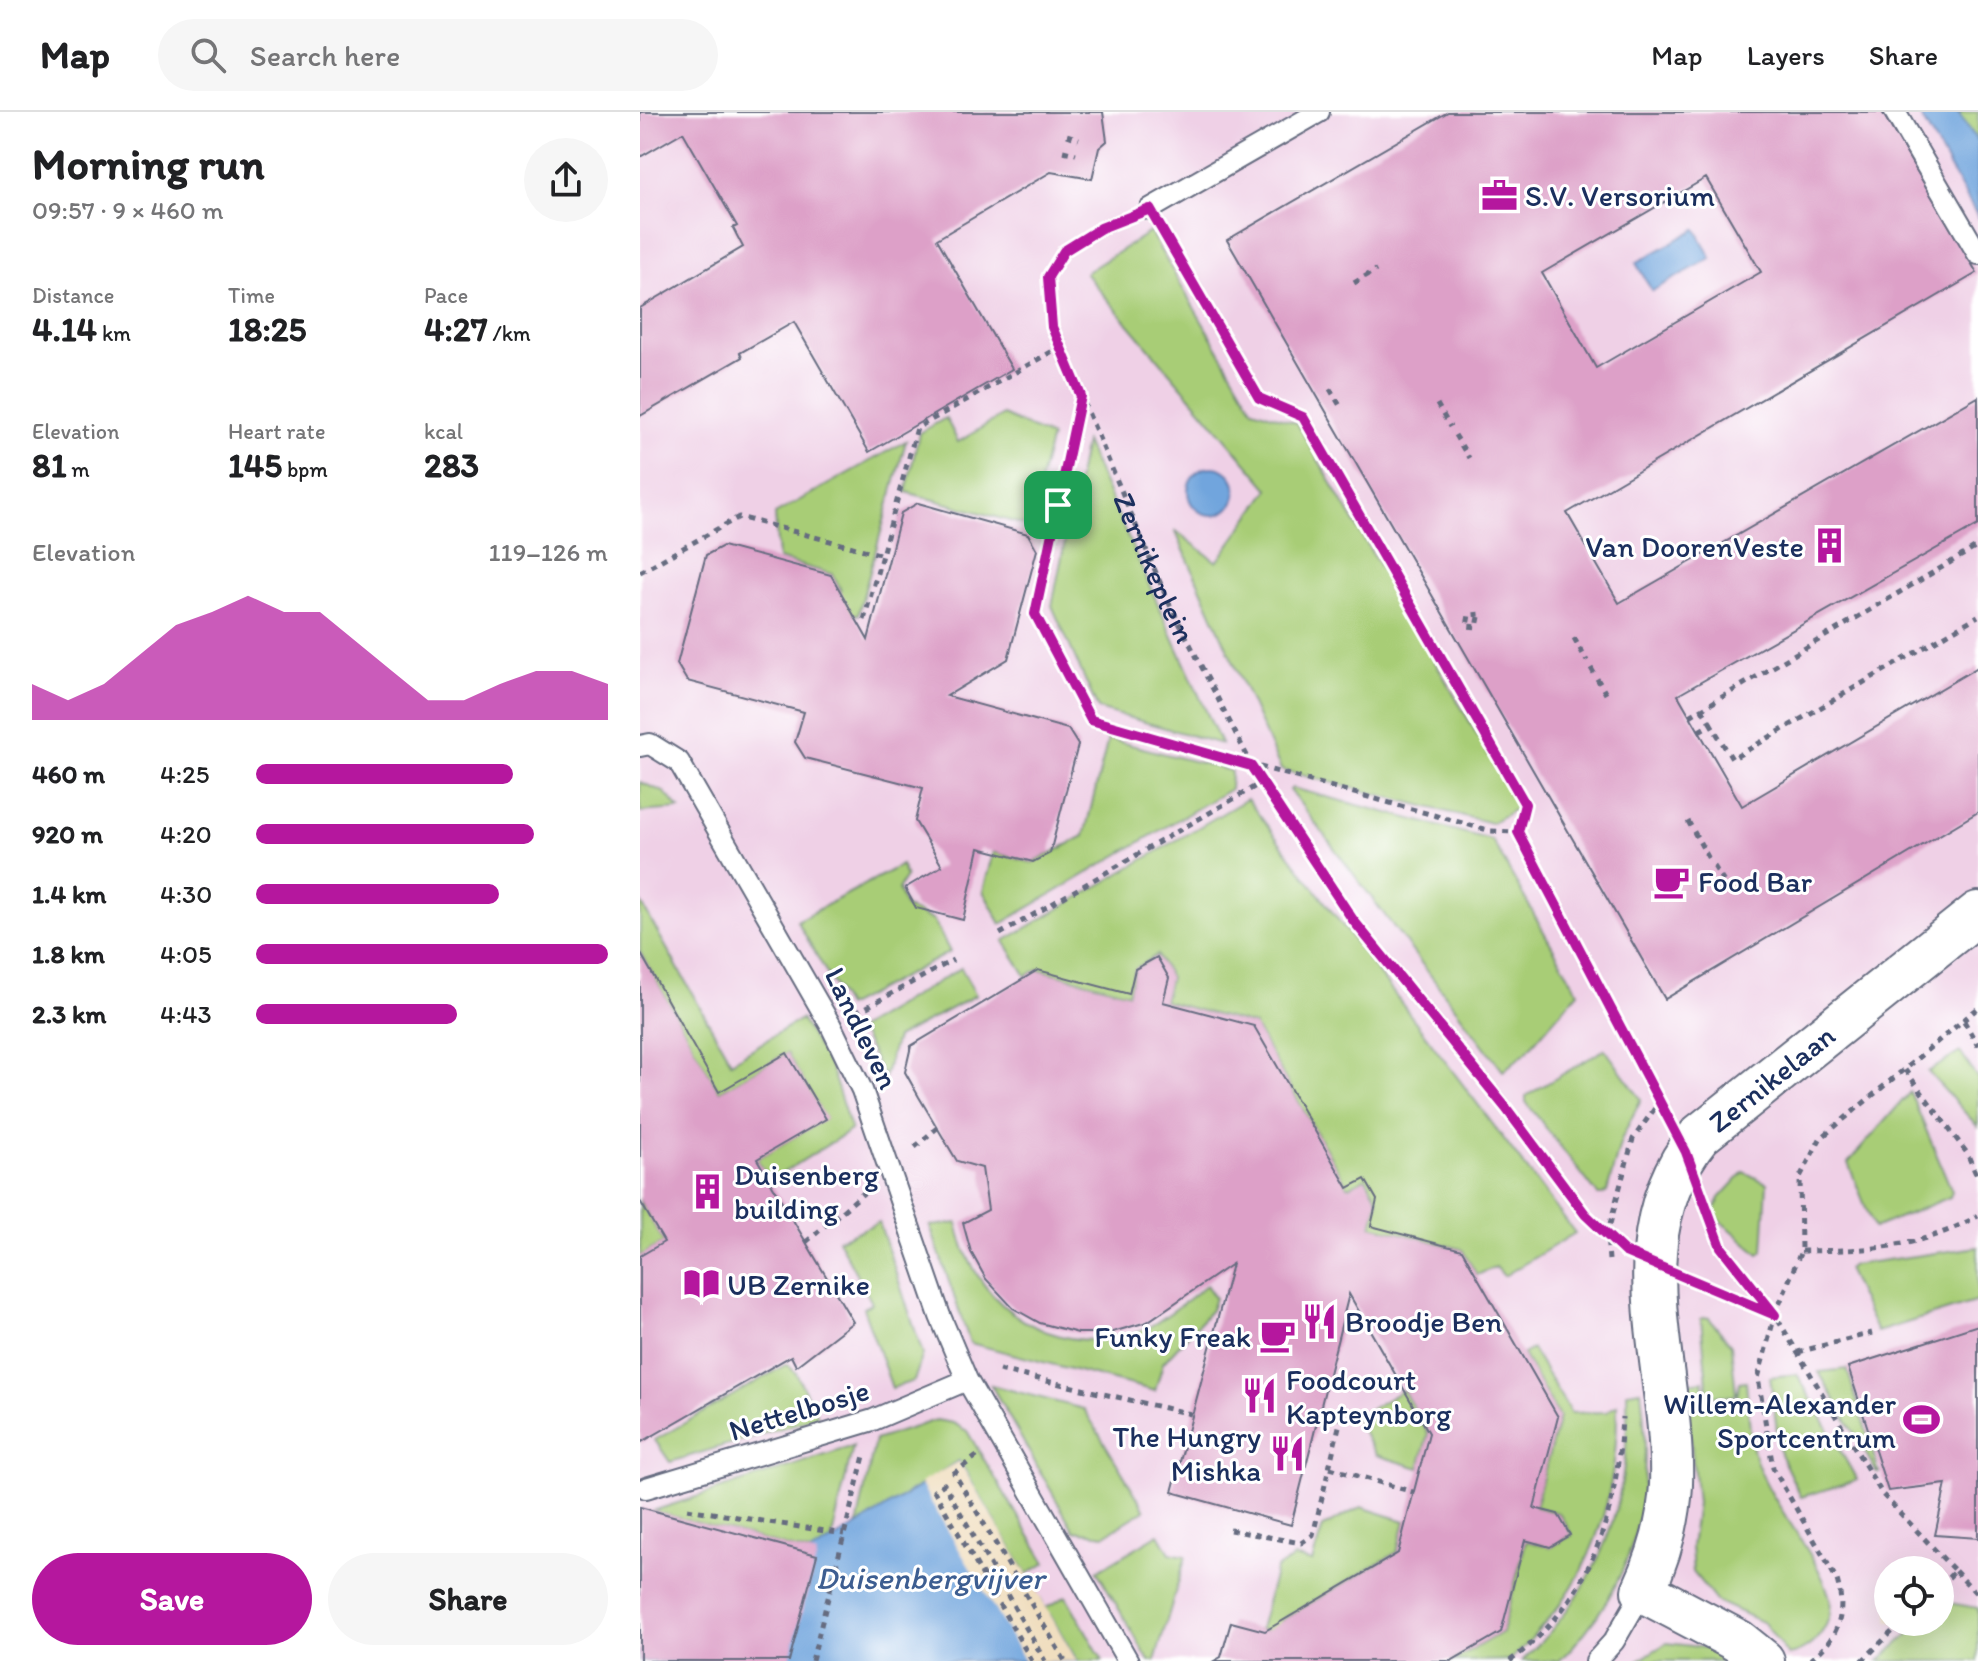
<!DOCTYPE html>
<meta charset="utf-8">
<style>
:root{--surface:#fff;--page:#f6f6f6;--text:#202124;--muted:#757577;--line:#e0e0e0;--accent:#b5179e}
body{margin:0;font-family:Itim,sans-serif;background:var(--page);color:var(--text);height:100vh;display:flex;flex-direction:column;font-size:30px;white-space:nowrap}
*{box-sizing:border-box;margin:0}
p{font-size:26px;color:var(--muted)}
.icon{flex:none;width:44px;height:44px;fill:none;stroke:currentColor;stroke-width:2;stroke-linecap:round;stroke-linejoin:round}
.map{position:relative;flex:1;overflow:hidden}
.drawer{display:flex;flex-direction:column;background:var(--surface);width:640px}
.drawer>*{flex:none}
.buttons{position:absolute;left:1234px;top:1444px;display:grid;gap:16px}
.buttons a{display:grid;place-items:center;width:80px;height:80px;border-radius:50%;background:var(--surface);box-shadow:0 8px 32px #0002;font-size:40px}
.pin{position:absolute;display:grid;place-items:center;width:68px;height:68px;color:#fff;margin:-34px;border-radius:16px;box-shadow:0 4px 12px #0006}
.round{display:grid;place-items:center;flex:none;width:84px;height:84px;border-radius:42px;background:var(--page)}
.overview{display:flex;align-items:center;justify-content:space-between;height:136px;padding:0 32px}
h1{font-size:44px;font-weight:800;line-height:60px}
.figures{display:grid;grid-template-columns:repeat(3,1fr);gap:12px;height:136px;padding:8px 32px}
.figures div{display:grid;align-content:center}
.figures b{font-size:34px;font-weight:800}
.figures small{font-size:22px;font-weight:400}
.figures p{font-size:22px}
.chart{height:224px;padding:16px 32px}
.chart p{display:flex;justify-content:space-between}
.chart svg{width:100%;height:144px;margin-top:8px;fill:var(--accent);opacity:.7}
.button{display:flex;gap:16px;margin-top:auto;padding:16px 32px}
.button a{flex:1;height:92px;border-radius:48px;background:var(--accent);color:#fff;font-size:32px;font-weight:800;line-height:92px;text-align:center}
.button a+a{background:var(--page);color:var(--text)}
ul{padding:0 32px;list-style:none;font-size:26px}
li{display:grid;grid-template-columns:128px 96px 1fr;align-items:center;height:60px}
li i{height:20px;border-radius:10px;background:var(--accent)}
header{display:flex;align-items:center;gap:48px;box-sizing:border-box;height:112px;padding:0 40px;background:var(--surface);border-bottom:2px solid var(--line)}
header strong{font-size:38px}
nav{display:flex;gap:44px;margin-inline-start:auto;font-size:28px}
.search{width:560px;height:72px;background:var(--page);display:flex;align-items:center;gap:20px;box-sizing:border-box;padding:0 28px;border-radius:44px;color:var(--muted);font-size:30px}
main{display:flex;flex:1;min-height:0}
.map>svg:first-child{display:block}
</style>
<header>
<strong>Map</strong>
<div class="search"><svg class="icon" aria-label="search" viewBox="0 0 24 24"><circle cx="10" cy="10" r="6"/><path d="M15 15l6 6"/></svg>Search here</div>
<nav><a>Map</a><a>Layers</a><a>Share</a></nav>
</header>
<main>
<section class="drawer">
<div class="overview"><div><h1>Morning run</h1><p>09:57 · 9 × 460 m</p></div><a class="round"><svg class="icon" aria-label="share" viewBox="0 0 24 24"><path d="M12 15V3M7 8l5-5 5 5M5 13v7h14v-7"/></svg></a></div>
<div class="figures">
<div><p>Distance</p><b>4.14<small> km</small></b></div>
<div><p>Time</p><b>18:25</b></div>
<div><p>Pace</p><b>4:27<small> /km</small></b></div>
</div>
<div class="figures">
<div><p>Elevation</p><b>81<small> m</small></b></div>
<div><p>Heart rate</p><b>145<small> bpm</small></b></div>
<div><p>kcal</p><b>283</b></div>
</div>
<div class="chart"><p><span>Elevation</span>119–126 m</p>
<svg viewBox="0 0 160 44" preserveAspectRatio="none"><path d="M0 44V33L10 38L20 33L30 24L40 15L50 11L60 6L70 11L80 11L90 20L100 29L110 38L120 38L130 33L140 29L150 29L160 33V44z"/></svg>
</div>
<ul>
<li><b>460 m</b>4:25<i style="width:73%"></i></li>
<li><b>920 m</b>4:20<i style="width:79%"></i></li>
<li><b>1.4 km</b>4:30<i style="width:69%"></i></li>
<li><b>1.8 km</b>4:05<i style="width:100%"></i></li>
<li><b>2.3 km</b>4:43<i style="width:57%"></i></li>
</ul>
<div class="button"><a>Save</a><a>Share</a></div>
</section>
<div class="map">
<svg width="1338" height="1549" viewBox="0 0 1338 1549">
<rect width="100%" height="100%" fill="#fff"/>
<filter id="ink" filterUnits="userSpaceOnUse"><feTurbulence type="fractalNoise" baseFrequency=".0125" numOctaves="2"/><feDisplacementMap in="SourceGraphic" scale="16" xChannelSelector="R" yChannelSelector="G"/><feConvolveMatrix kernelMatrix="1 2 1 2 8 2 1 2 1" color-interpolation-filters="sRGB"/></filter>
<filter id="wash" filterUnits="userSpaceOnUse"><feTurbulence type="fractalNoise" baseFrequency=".006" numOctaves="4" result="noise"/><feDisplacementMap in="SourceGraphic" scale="32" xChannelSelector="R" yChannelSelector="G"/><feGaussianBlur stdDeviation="1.8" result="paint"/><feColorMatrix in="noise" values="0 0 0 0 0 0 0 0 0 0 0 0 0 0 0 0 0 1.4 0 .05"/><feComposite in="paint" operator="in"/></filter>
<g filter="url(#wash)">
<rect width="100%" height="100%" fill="#f0debf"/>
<path fill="#efd0e6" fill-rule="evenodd" d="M0 0H1338V1549H0ZM1248 1458H1300V1510H1248Z"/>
<path fill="#a8cd76" stroke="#627e6a" stroke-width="2" d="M1318 0H1338V30Z
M510 120 613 297 657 311 879 695 851 711 641 658 535 418 577 450 629 377 445 161Z
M363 303 411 325 388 414 266 380 279 321 306 306 318 330Z
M266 329 218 503 198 497 201 478 192 462 138 447 135 402Z
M445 330 581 632 458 597 412 494Z
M468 627 591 659 590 677 361 812 343 779 353 740 393 751 444 724Z
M0 670 24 680 40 697 0 700Z
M652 676 852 728 938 880 886 940 863 959 650 678Z
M607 687 935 1121 864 1164 856 1155 837 1163 822 1137 732 1114 738 1088 726 1066 708 1075 614 913 524 889 530 866 517 843 495 857 488 881 398 857 386 864 364 829Z
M261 753 266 765 258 777 265 795 294 809 310 840 206 895 157 809Z
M0 789 91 950 161 907 191 957 211 1018 130 1069 117 1047 185 1007 147 941 79 980 0 840Z
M321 856 336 883 256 926 244 966 219 917Z
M965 937 1001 987 981 1028 967 1080 962 1083H958L886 990V984Z
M1320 940 1338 967V1015L1288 960Z
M1270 980 1312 1079 1310 1085 1234 1116 1208 1051Z
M1104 1060 1127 1071 1123 1139 1119 1142 1073 1102 1080 1086Z
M0 1089 24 1130 0 1144Z
M239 1110 283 1242 274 1269 252 1276 223 1196 232 1191 198 1128Z
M317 1111C332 1187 399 1239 478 1226 511 1221 540 1193 566 1173L575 1186 571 1198 523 1251 515 1279 330 1231 290 1114Z
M1338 1135V1189L1237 1220 1207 1157 1212 1153Z
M1064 1205 1069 1206 1091 1233 1096 1282 1093 1284 1068 1283 1061 1207Z
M892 1237 931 1301 966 1300 977 1293C978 1377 957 1456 899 1518 890 1528 880 1542 868 1548 854 1549 828 1549 813 1549L862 1520 886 1429 910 1435 932 1423 919 1401 895 1395 919 1305 883 1242Z
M147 1252 156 1261 178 1305 30 1350 15 1328Z
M1207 1257 1239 1360 1237 1361 1179 1260Z
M1157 1262 1217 1368 1161 1385 1140 1342 1130 1265Z
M1063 1269 1065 1285 1073 1289 1097 1286 1099 1270 1106 1269C1109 1294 1108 1324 1116 1348 1132 1394 1175 1438 1189 1483 1197 1509 1173 1540 1148 1543L1124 1511 1076 1489 1053 1460 1051 1435 1057 1391 1045 1271Z
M351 1273 444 1297 505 1398 465 1423 434 1419Z
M763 1278 788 1321 779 1356 736 1343 715 1306Z
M1001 1278C1014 1385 998 1471 919 1549H882C963 1472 991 1391 987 1280Z
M296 1308 313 1311 327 1319 406 1451 387 1462 318 1349 217 1414 235 1328Z
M213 1334 191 1429 171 1441 13 1399Z
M721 1395 765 1409 757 1440 642 1508 639 1522 620 1517 636 1457 654 1445 672 1450 683 1415Z
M519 1422 530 1441 546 1444 515 1549H509L457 1459Z
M426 1484 463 1549H437L406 1496Z
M1304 1490 1338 1496V1549H1239L1282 1510H1300V1493Z
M1027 1531 1068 1536 1096 1549H997Z"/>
<path fill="#71a5dd" stroke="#466a9e" stroke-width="2" d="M1278 0H1318L1338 30V105Z
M1056 117 1071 146 1012 179 996 151Z
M548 379a24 24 0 1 1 48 0a24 24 0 1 1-48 0Z
M319 1349 437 1549H0V1538L217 1414Z"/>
<path fill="#f0debf" d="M319 1349 387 1462 437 1549H385L280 1371Z"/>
<g id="blocks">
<path fill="#dda0c8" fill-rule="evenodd" d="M0 0H463L467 29 459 36 452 67 411 60 297 127 372 257 229 340 154 210 100 241 102 245 0 304V196L103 135 93 116 97 114 43 20 0 45Z
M808 0H1242L1337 161 927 401 979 491 1338 285V413L1038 583 1102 694 1338 555V700L1025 887 587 128ZM1066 66 1121 160 956 256 902 161Z
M278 391 388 422 397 438 368 547 307 584 428 617 438 633 410 741 393 750 339 736 323 808 276 796 265 776 302 754 275 709 283 676 165 646 155 630 164 600 47 569 37 552 66 443 83 434 191 463 228 528 261 401Z
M0 840 79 980 147 941 186 1007 117 1047 213 1210 156 1254 151 1244 0 1331V1144L24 1130 0 1089Z
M517 845 529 866 523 890 614 914 708 1076 725 1067 737 1088 731 1114 822 1138 918 1305 894 1396 918 1402 930 1423 910 1435 885 1428 861 1520 811 1549H574L581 1545 591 1510 625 1519 758 1441 789 1321 709 1182 651 1413 532 1380 592 1152 507 1210 469 1221H438L400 1211 373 1196 346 1167 331 1140 323 1111 348 1098 342 1056 317 1049 279 985 265 960 271 934 398 858 489 882 495 857Z
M1338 1213V1426L1295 1423 1306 1372 1248 1379 1208 1255Z
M0 1395 177 1443 149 1549H0Z"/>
</g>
</g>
<g filter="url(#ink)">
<use href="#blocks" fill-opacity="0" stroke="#666c80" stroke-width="2"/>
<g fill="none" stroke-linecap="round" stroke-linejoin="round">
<defs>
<path id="lane" d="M1255 0 1338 142
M510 97 679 0
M0 634 10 632 39 650 191 914 222 978 300 1204 327 1268 488 1549
M6 1376 233 1308 327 1268
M956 1549 974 1529 1003 1479"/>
<g id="street">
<path id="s2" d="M1123 1549 1098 1529 1003 1479C1019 1445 1029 1410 1031 1373 1035 1253 975 1127 1060 1023L1338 801"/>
</g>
</defs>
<use href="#lane" stroke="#666c80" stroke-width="24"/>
<use href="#street" stroke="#666c80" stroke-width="46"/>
<g stroke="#666c80" stroke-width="5" stroke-dasharray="6 6" stroke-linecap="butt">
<path d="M427 23 439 27"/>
<path d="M423 39 436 42"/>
<path id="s1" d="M482 108 424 139 408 165 412 215 528 489 621 671 713 808 866 996 945 1102 975 1131"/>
<path d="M524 121 619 286 663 305 885 692 878 720 1026 1001"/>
<path d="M714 171 736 158"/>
<path d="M690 277 702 297"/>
<path d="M441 286 395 502 451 608 851 719 878 720"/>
<path d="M797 292 810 315"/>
<path d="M815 323 829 346"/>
<path d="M0 460 99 405 243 443"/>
<path d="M839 505 837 515 827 514 829 503 841 502"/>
<path d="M224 508 277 316 418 236"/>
<path d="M934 526 947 549"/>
<path d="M951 556 966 582"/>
<path d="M1062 597 1071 612"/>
<path d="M1050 604 1338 434"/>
<path d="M1059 619 1071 612 1092 647 1338 504"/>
<path d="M1048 709 1069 747"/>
<path d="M1074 754 1088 777"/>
<path d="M360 822 621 671"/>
<path d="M216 901 313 848"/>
<path d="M1324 909 1338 934"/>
<path d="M1265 958 1327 1041 1338 1067"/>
<path d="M275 1035 298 1015"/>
<path d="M1068 1098 1081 1135 1135 1203 1243 1383 1315 1459 1300 1474"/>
<path d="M166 1130 226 1079"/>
<path d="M1161 1139C1229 1138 1276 1138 1338 1104"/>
<path d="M969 1148 967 1123 993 1027 1020 989"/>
<path d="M1056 1169 1135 1203 1118 1266 1133 1356 1197 1468C1207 1503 1198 1528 1168 1549"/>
<path d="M1135 1203 1161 1139 1160 1065 1180 1027 1338 896"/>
<path d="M1158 1240 1232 1221"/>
<path d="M359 1258 551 1302"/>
<path d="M337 1344 314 1361 425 1549"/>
<path d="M690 1356 773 1380"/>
<path d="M47 1397 204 1422"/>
<path d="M590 1418 661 1431 673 1423 702 1302"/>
<path d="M1315 1459 1338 1483"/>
<path d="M172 1549 224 1344"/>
<path d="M392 1549 294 1379 304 1372 405 1549"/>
<path d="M870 1549C952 1488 977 1402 982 1305"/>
<path d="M1222 1549 1262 1510"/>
</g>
<use href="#lane" stroke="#fff" stroke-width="20"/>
<use href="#street" stroke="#fff" stroke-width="42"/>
</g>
</g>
<g fill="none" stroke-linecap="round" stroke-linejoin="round" filter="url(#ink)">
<defs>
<path id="route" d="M510 97 619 286 663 305 885 692 878 720 1046 1040 1081 1135 1135 1203 985 1140 945 1102 866 996 713 808 611 654 451 608 395 502 441 284 412 215 408 165 424 139 461 116Z"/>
</defs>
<use href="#route" stroke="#fff" stroke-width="16"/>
<use href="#route" stroke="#b5179e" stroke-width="10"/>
</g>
<defs>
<symbol id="office-bare" viewBox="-9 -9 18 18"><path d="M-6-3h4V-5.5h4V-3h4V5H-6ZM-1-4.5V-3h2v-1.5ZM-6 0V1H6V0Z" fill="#b5179e" stroke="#fff" stroke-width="2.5" paint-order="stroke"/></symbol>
<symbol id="building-bare" viewBox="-9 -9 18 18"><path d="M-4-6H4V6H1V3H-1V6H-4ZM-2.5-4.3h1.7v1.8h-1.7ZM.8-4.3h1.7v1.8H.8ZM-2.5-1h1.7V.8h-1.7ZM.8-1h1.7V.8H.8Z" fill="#b5179e" stroke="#fff" stroke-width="2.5" paint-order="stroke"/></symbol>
<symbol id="cafe-bare" viewBox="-9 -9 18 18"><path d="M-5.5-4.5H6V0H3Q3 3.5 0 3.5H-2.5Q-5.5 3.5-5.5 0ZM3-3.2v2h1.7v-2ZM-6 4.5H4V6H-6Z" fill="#b5179e" stroke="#fff" stroke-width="2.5" paint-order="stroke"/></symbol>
<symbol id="library-bare" viewBox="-9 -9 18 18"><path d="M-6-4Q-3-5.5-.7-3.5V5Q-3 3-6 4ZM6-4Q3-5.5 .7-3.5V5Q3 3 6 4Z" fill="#b5179e" stroke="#fff" stroke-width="2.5" paint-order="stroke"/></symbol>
<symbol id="restaurant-bare" viewBox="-9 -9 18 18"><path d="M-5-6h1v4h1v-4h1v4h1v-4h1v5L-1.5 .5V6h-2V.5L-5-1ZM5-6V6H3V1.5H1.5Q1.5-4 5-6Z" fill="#b5179e" stroke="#fff" stroke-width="2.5" paint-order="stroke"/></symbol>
<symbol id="stadium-bare" viewBox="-9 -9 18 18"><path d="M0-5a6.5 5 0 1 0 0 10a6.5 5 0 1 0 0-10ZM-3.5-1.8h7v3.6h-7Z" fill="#b5179e" stroke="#fff" stroke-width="2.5" paint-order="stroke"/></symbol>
</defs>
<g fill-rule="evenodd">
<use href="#office-bare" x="834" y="58" width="51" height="51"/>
<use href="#building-bare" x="1164" y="408" width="51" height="51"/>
<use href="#cafe-bare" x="1006" y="744" width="51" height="51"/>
<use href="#building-bare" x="42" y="1054" width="51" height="51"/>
<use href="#library-bare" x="36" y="1146" width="51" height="51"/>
<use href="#restaurant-bare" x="654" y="1184" width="51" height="51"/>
<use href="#cafe-bare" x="612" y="1198" width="51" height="51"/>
<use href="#restaurant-bare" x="594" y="1258" width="51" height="51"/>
<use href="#stadium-bare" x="1256" y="1282" width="51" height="51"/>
<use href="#restaurant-bare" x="622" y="1316" width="51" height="51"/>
</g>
<g text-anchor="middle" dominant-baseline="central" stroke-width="6" stroke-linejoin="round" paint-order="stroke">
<g font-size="30" fill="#1b2f5e" stroke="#fff" text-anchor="start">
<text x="885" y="83">S.V. Versorium</text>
<text x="1164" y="434" text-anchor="end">Van DoorenVeste</text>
<text x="1058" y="769">Food Bar</text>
<text x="94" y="1062">Duisenberg<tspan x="94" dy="34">building</tspan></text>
<text x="87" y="1172">UB Zernike</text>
<text x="705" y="1209">Broodje Ben</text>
<text x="611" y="1224" text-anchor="end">Funky Freak</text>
<text x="646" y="1267">Foodcourt<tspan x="646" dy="34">Kapteynborg</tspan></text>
<text x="1256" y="1291" text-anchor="end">Willem-Alexander<tspan x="1256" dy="34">Sportcentrum</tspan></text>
<text x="621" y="1324" text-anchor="end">The Hungry<tspan x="621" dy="34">Mishka</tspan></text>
</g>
<g font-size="30" fill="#1b2f5e" stroke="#fff">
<text stroke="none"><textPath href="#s1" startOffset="408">Zernikeplein</textPath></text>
<text transform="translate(222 916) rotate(64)">Landleven</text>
<text stroke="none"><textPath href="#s2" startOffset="702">Zernikelaan</textPath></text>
<text transform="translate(159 1298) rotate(-17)">Nettelbosje</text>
</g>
<g font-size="32" font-style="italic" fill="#3d5e91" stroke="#fff">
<text x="290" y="1466">Duisenbergvijver</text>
</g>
</g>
</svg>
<div class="buttons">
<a><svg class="icon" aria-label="locate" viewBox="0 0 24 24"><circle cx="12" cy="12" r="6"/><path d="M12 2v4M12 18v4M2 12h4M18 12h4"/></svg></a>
</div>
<div class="pin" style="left:418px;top:393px;background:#1e9e55"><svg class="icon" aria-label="arrive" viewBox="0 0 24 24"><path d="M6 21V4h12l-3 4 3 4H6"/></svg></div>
</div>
</main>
